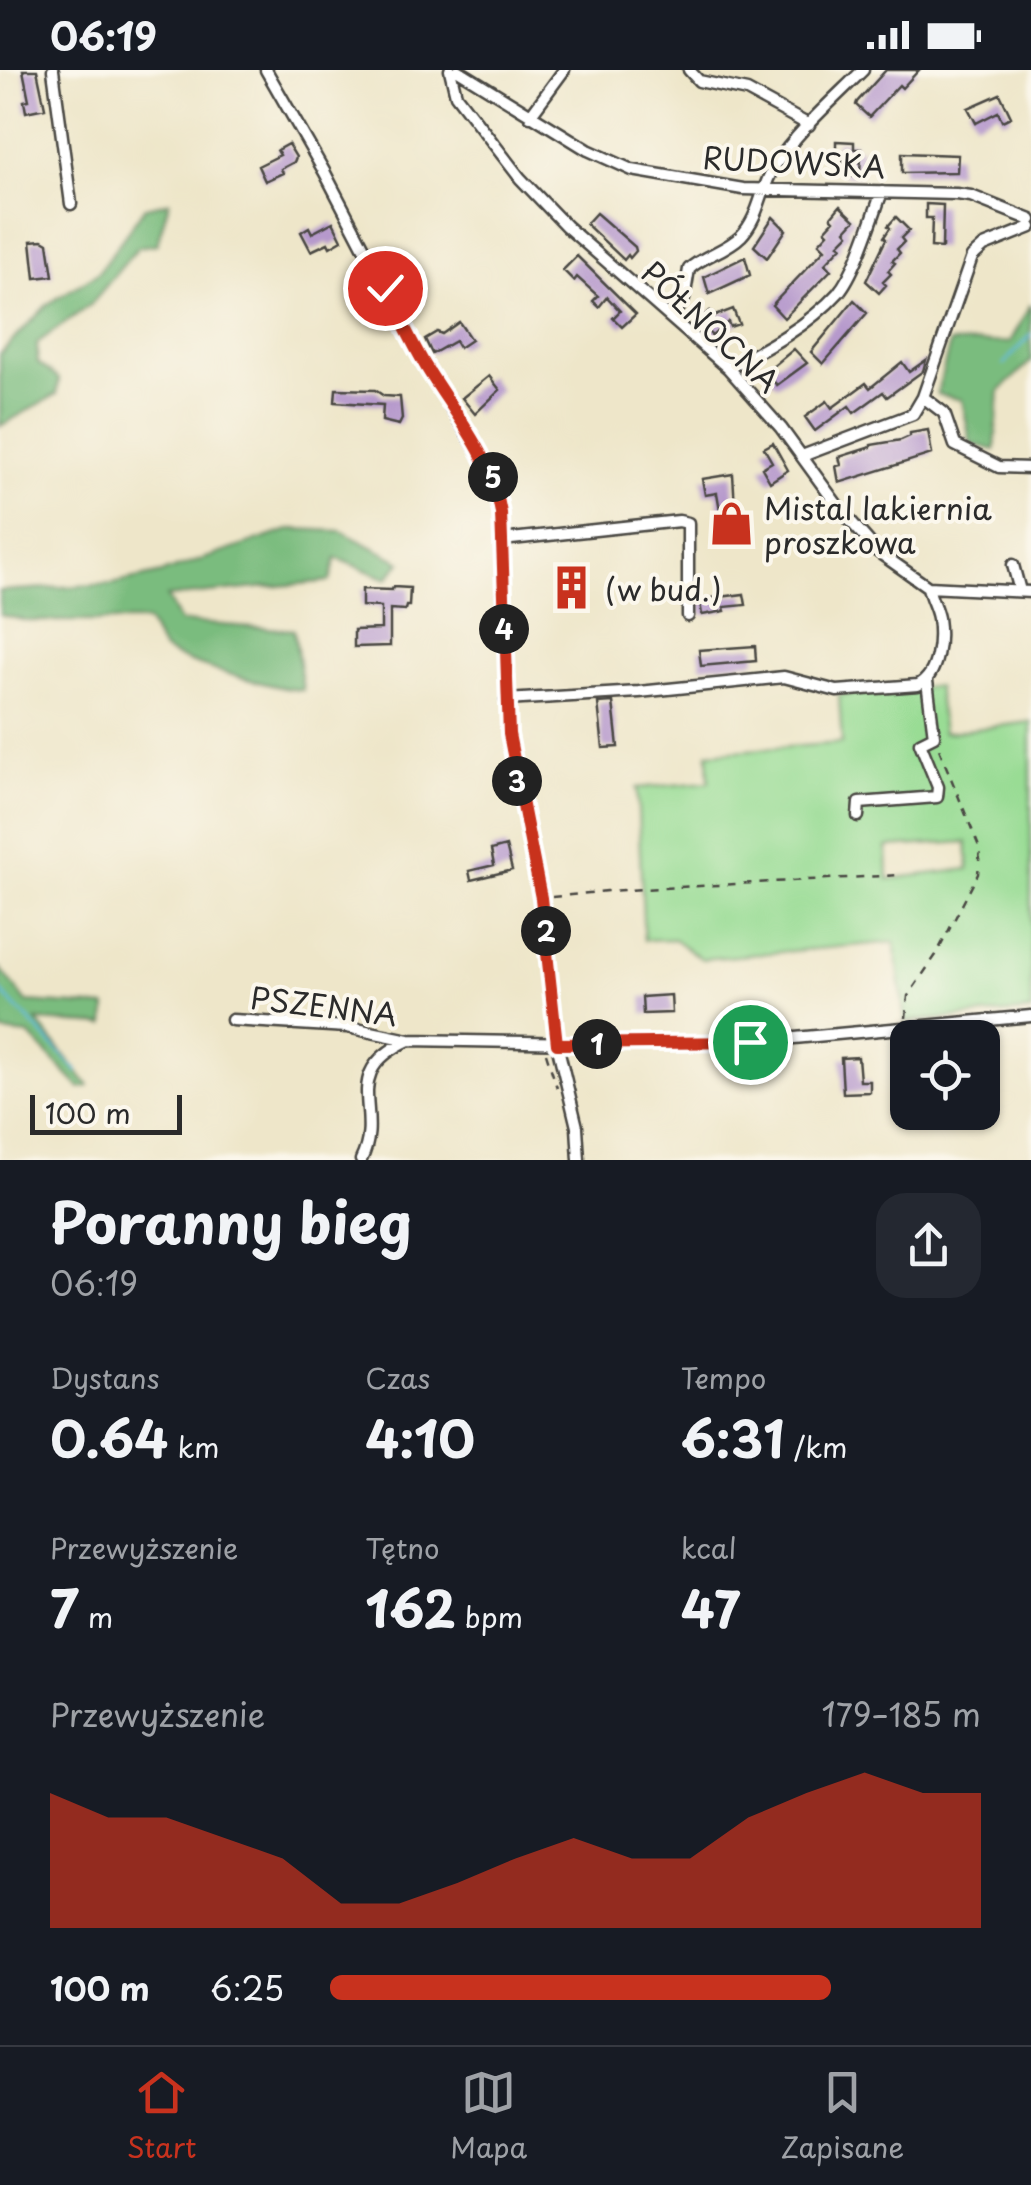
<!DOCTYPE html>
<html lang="pl">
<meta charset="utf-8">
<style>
:root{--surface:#171b24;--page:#242831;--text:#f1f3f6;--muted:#9ea1a6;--line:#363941;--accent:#c8321e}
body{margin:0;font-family:"Playpen Sans",sans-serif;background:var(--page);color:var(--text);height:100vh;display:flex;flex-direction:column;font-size:38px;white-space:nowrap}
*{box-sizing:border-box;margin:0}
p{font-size:32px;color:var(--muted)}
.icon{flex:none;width:55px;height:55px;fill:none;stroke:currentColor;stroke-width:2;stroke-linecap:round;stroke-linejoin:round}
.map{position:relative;height:1090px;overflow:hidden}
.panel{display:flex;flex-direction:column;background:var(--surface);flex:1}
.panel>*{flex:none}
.buttons{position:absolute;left:890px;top:950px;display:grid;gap:20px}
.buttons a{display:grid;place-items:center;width:110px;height:110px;border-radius:20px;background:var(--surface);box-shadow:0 2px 8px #0004;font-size:50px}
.scale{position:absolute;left:30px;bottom:25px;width:152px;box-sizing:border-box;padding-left:10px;border:5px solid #2b2b2b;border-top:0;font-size:28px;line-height:35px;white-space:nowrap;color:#2b2b2b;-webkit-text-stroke:8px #fbf7ec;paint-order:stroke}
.pin{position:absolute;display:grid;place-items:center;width:85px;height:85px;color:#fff;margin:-42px;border:5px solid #fff;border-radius:50%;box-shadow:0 2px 10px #0007}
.km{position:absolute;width:50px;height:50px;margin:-25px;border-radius:50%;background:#222;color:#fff;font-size:28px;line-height:50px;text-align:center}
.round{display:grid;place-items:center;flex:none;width:105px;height:105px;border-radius:30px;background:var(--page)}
.headline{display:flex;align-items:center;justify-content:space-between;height:170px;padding:0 50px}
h1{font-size:55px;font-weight:700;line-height:75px}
.metrics{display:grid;grid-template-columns:repeat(3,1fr);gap:15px;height:170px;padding:10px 50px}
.metrics div{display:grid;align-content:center}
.metrics b{font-size:50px;font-weight:700}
.metrics small{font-size:28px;font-weight:400}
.metrics p{font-size:28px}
.chart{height:280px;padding:20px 50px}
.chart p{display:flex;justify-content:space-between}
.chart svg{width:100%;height:180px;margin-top:10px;fill:var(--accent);opacity:.7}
ul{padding:0 50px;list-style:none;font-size:32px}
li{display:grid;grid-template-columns:160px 120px 1fr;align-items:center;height:75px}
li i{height:25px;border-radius:12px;background:var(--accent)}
.status{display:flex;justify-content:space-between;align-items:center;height:70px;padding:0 50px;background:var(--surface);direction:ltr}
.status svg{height:28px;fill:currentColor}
.tab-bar{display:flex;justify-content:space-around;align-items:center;height:140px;border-top:2px solid var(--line);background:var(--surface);font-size:28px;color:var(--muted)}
.tab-bar a{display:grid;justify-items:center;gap:5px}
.tab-bar .selected{color:var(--accent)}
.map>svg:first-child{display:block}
</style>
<div class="status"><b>06:19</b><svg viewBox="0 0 49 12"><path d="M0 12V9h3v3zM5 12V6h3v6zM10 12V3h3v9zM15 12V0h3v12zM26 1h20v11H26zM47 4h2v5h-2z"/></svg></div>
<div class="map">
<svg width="1031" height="1090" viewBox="0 0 1031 1090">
<rect width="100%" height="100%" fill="#fbf7ec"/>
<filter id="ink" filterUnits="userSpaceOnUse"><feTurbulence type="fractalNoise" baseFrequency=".01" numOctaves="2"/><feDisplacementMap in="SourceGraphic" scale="20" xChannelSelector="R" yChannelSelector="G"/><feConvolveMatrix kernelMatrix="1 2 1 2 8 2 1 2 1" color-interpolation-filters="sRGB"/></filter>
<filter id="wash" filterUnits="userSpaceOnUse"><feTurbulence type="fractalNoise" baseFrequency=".0048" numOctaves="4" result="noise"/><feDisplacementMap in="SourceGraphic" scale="40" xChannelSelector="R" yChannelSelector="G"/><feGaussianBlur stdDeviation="2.25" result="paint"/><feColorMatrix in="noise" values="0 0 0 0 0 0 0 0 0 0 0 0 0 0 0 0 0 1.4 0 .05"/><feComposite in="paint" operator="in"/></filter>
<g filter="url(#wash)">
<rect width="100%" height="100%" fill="#eee6c9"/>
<path fill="#99dc94" stroke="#628460" stroke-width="2.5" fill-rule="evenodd" d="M937 616 943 663 1031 652V941L905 952 895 872 702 889 674 869 644 870 637 718 709 712 708 683 842 673 839 625ZM967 772 969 799 888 809 887 777Z"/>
<path fill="#7abc7e" stroke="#527454" stroke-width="2.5" d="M169 132 157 174 138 177 91 234 37 273 38 293 59 309 57 324 0 356V284L48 234 98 203 145 137Z
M1031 234V291L999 322 995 380 971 374 962 330 937 324 950 273 1010 272Z
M292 459 341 461 401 492 387 509 336 488 330 511 167 527 180 552 294 560 303 620C281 620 180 593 163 579 157 573 152 558 147 551H28L0 545V521L112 514 162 503Z
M0 898 27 932 106 937 105 955 37 951 89 1016 80 1018 29 965 3 962 0 959Z"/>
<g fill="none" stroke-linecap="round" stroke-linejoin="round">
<path stroke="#64bbe1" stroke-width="2.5" d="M1004 294 1031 265
M0 920 78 1002"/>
</g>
<g id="blocks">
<path fill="#b699cc" d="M23 0H37L45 38 26 42 24 31 29 30Z
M886 0H919L902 18 899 15 869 47 856 35 857 32Z
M1000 24 1011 47 1002 51 998 42 976 53 968 38Z
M836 71 854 72V79H861L860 106H844L843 82H836Z
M288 74 296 87 294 92 281 99 283 103 265 111 258 96 280 85 277 80Z
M902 83 958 85 957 102 902 103Z
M926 134 943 135 942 178 931 177 932 148H926Z
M840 136 855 150 846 160 849 164 839 174 842 176 825 194 831 200 784 248 772 235 825 179 819 173 828 163 825 160 834 150 831 147Z
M596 143 635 177 636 181 630 188 628 185 624 190 586 154Z
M773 147 786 160 767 188 754 176Z
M896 147 909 160 901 168 904 172 897 179 900 183 892 191 895 193 888 201 891 204 883 212 886 215 879 223 866 211 886 169 884 167 890 158 888 156Z
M333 152 342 170 330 177 328 173 311 181 301 162 309 157 312 163Z
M43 170 48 173 53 206 35 208 31 171Z
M577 186 636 244 622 257 613 248 620 241 607 227 599 237 593 231 598 226 577 207 574 211 563 200Z
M745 187 750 205 709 224 704 207Z
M854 230 867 243 823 294 811 282Z
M733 239 739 254 730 257 728 252 712 266 698 251 710 241 715 246Z
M459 252 471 270 459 278 455 271 432 284 425 269 437 262 442 264Z
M794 279 807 293 777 315 765 303Z
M926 290 923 301 887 327 883 322 854 343 849 336 815 361 805 347 827 331 832 338 866 313 870 318 902 292 909 302Z
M489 306 500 320 475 344 462 328Z
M336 319 375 320 384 326 400 327 402 349 399 355 382 351 383 335 335 332Z
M928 360 932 384 839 413 836 396 841 395 839 387 871 377V375L901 370 910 366V363Z
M773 373 788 400 770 412 762 398 772 392 764 378Z
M733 404 735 437 720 440 717 423 705 425 702 409Z
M393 517 410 518 409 536H406L405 540 390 539V576L354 577V560L381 559V537L362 536V519L392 520Z
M744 524 746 535 724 537 725 541 702 545 700 532 704 529Z
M755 576 756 591 701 596 699 580Z
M613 632 618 677 603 678 598 633Z
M506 776 512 800 471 810 469 801 494 795 491 780Z
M671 925 672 943 643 944 642 927Z
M858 987 860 1011H870V1022L843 1023 841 988Z"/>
</g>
</g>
<g filter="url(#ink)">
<use href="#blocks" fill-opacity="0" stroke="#484743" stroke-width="2.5"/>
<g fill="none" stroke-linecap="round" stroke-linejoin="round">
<defs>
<path id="minor" d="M53 0 71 134
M266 0 325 103 425 295 492 404 501 443 509 664 541 828 557 974 577 1057 579 1090
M450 0 456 25 520 108 566 156 728 298 781 358 840 439 877 481 928 517 1031 522
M458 0 588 80 632 100 743 119 956 124 971 126 1031 150
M689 0 699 11 747 21 809 55
M530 46 564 0
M671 247 684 229 689 199C704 185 726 181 741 166 760 146 760 120 774 97 797 61 833 30 863 0
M728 298C767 278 808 256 838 223 856 202 872 149 882 122
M923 327 944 343 955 375 999 397 1031 398
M802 386 913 344 923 327 972 187 984 176 1031 157
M502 470 679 451 688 453V546
M1013 495 1020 521
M506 630 639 622 784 607 837 621 918 615C939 605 941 569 938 548 936 537 930 528 928 517
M858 746 859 733 937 727 938 717 920 673 934 666 927 611
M232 950 347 957 409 970 634 974 751 972 1031 946
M361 1090C386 1040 336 1004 409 970"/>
</defs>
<use href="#minor" stroke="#484743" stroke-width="15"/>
<path stroke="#484743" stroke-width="2.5" stroke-dasharray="8 8" stroke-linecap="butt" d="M552 827 607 821 901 805
M906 948 908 926 936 885 978 804 980 779 937 674
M546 983 557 1018"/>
<use href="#minor" stroke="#fff" stroke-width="10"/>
</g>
</g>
<g fill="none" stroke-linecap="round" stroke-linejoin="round" filter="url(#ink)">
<defs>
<path id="route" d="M385 218C399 245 412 274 428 300 457 347 492 387 501 443L509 664 541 828 557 974 750 972"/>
</defs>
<use href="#route" stroke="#fff" stroke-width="20"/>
<use href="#route" stroke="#c8321e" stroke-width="12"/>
</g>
<defs>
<symbol id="shop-bare" viewBox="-9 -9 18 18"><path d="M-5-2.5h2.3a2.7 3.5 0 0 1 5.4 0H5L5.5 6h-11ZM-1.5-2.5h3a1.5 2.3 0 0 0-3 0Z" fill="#c8321e" stroke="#fbf7ec" stroke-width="2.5" paint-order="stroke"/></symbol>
<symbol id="building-bare" viewBox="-9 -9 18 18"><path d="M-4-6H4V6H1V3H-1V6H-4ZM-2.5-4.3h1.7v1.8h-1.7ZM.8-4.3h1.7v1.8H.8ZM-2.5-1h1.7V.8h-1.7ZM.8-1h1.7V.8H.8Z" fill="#c8321e" stroke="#fbf7ec" stroke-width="2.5" paint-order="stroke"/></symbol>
</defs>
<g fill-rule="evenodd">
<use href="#shop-bare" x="700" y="422" width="63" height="63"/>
<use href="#building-bare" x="540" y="486" width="63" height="63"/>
</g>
<g text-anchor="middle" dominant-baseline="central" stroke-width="8" stroke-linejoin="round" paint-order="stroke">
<g font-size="30" fill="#2b2b2b" stroke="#fbf7ec">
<text transform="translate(794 91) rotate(3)">RUDOWSKA</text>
<text transform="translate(711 256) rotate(43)">PÓŁNOCNA</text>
<text transform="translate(324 935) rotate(7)">PSZENNA</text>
</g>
<g font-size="30" fill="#2b2b2b" stroke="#fbf7ec" text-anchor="start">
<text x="764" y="437">Mistal lakiernia<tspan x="764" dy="34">proszkowa</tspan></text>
<text x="605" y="518">(w bud.)</text>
</g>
</g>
</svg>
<div class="buttons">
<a><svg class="icon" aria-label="locate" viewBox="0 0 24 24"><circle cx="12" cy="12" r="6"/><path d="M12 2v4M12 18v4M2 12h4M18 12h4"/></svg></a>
</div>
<div class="scale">100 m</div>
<div class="pin" style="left:750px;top:972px;background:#1e9e55"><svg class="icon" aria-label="arrive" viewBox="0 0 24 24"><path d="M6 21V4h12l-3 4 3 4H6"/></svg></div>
<div class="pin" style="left:385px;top:218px;background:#d93025"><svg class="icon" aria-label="check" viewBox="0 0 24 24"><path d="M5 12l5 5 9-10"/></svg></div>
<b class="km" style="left:597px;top:974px">1</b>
<b class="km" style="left:546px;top:861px">2</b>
<b class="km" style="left:517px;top:711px">3</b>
<b class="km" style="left:504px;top:559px">4</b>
<b class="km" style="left:493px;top:407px">5</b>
</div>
<section class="panel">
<div class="headline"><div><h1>Poranny bieg</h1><p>06:19</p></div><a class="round"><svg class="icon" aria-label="share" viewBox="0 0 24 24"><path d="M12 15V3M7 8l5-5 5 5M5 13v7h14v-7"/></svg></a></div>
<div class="metrics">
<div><p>Dystans</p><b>0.64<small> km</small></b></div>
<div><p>Czas</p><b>4:10</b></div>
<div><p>Tempo</p><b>6:31<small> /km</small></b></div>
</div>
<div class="metrics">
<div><p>Przewyższenie</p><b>7<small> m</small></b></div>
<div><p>Tętno</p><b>162<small> bpm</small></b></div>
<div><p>kcal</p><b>47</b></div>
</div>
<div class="chart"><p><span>Przewyższenie</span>179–185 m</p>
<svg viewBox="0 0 160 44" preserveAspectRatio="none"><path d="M0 44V11L10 17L20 17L30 22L40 27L50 38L60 38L70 33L80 27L90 22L100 27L110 27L120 17L130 11L140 6L150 11L160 11V44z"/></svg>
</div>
<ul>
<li><b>100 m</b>6:25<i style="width:77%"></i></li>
</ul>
</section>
<nav class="tab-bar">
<a class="selected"><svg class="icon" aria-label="home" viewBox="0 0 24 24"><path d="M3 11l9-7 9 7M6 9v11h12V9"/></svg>Start</a>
<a><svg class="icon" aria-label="map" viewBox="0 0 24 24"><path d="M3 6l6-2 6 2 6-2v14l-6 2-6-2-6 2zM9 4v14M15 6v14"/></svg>Mapa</a>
<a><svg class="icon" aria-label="saved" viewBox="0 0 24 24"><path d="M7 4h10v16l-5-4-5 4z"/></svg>Zapisane</a>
</nav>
